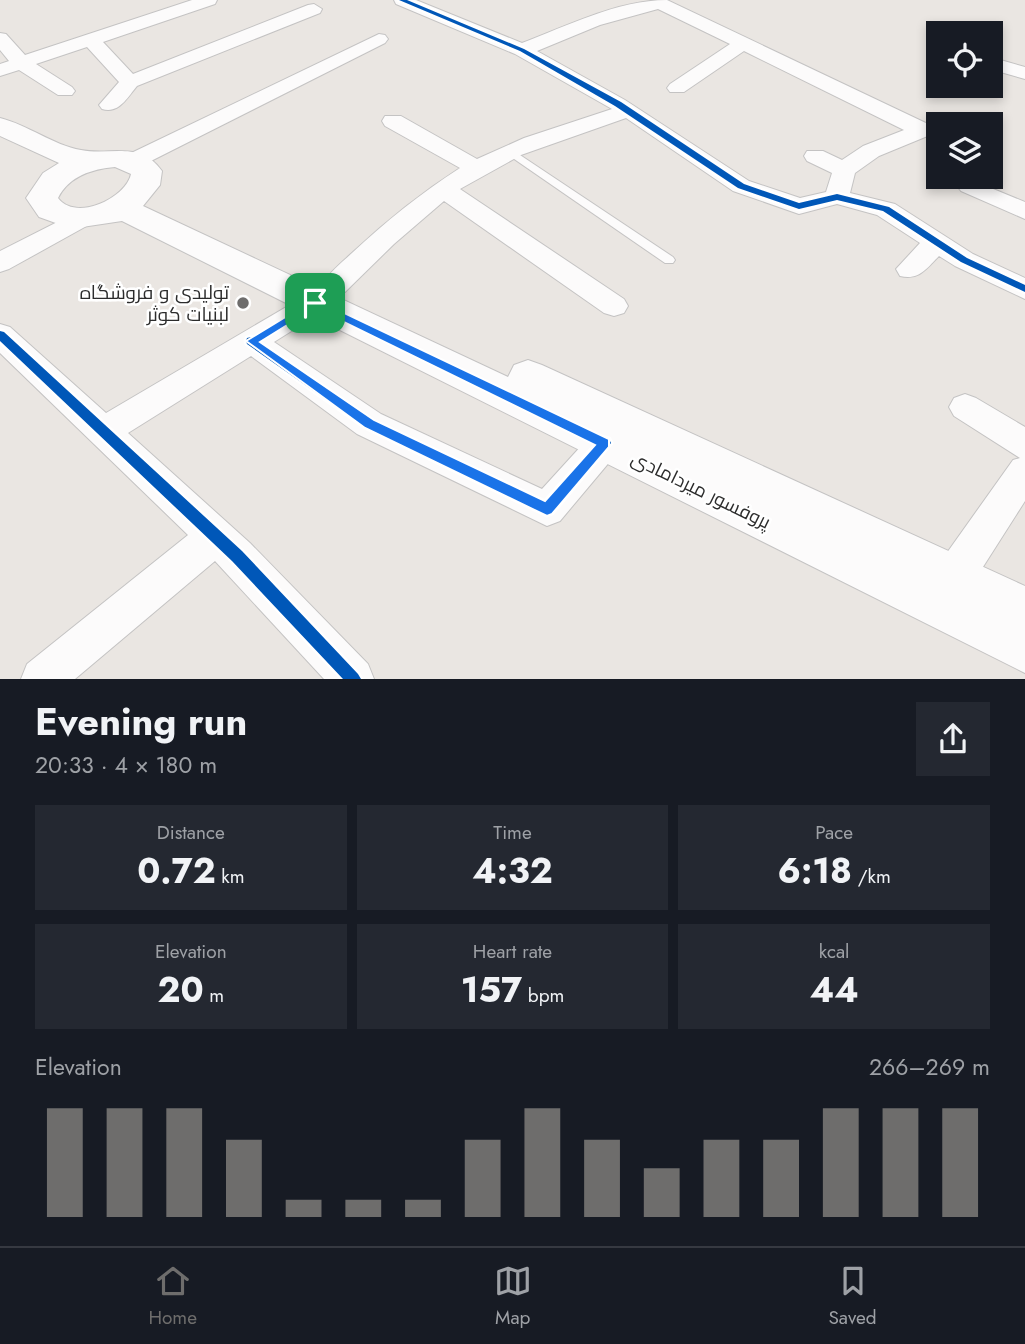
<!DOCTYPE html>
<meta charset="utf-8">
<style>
:root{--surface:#171b24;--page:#242831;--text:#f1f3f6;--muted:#9ea1a6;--line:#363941;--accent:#6e6d6c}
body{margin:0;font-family:Jost,Cairo,sans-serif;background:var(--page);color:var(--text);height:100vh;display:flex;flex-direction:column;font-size:26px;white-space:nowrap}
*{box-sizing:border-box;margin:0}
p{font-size:23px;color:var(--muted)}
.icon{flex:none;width:38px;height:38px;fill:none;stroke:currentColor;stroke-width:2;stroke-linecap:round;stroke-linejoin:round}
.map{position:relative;height:679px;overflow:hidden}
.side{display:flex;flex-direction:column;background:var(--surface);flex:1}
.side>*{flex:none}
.buttons{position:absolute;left:926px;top:21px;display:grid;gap:14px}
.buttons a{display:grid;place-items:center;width:77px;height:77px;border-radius:0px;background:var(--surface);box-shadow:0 4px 10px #0003;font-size:35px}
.pin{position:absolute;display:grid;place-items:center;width:60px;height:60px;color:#fff;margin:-30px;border-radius:14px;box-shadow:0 4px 10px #0006}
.round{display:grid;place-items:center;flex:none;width:74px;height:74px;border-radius:0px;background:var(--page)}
.head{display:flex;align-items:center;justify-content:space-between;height:119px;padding:0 35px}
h1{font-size:38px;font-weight:700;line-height:52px}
.figures{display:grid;grid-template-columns:repeat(3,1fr);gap:10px;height:119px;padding:7px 35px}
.figures div{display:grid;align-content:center;border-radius:0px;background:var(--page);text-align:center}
.figures b{font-size:35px;font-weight:700}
.figures small{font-size:19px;font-weight:400}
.figures p{font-size:19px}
.chart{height:196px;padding:14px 35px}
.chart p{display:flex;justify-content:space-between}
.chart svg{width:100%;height:126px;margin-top:7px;stroke:var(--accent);stroke-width:6}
.dock{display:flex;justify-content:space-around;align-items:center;height:98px;border-top:2px solid var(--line);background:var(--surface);font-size:19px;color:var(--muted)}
.dock a{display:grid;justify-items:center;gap:4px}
.dock .active{color:var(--accent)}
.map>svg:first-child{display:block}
</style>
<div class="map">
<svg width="1025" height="679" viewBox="0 0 1025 679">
<rect width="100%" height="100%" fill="#eae6e2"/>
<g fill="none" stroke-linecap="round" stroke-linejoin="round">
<defs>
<path id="lane" d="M511 149 673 257 675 260 673 263H665L507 154V150Z"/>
<path id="street" d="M192 0H217L215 4 103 42 133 74 308 5 314 4 322 9 320 13 137 86C127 98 119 114 102 109L99 105 119 82 87 47 36 64 72 87 75 91 72 95H58L19 70 0 76V64L9 61 0 50V33L6 34 25 55Z
M394 0H416L522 43C567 26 618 0 667 0L930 125 933 130 930 135 879 156 855 173 850 193 895 204 973 254 1025 278V299L955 266 939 256C927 268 919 281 900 276L896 269 920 243 877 215 837 204 799 214 733 191 626 118 521 155 460 189 624 299 628 306 624 313 614 316 604 313 444 201 394 244 345 292 335 295 325 292 321 285C329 273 341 263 352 253 385 222 421 193 460 168L385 126 382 121 385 116H401L477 159 524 138 612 109 515 54 396 4ZM658 9 730 44 670 84 667 88 670 92H684L744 51 904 130 863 146 842 160 823 151H807L804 156 807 161 832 173 826 192 800 198 749 181 625 100 537 51 600 25Z
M379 34 385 35 388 39 385 43 141 166H125L122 161 125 156Z
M990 57 1025 67V79L990 69Z
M969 179 1025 202V219L961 191 957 186 961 181Z
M83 209 92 211 96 217 92 223 9 269 0 272V251Z
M315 293 325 296 329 303 325 310 274 342 381 414 542 489 593 433 605 429 617 433 622 443 617 453 560 521 547 526 357 434 251 356 128 433 250 543 368 664 374 679H324L215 561 75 679H21L27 664 188 535 0 353V324L10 327 106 413 305 296Z
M965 394 976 398 1025 427V501L967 592 953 597 939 592 934 578 939 564 1013 460 1020 458 954 416 949 407 954 398Z"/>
<path id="secondary" d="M0 118C28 125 53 145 81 150 110 156 140 140 162 171L160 185 143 206 508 377 514 365 528 360 542 365 1025 586V673L122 221 82 227 64 226 39 217 26 198 43 173 59 163 0 136ZM115 167 131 174C126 198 76 222 58 198 69 176 92 169 115 167Z"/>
</defs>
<use href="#lane" stroke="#c4c3c3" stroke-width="2"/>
<use href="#street" stroke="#c4c3c3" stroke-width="2"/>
<use href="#secondary" stroke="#c4c3c3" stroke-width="2"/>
<use href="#lane" fill="#fcfbfb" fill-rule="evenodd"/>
<use href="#street" fill="#fcfbfb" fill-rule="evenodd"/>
<use href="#secondary" fill="#fcfbfb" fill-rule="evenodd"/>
<defs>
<path id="cycleway" d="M399 0H407L524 49 621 102 744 184 799 203 837 194 889 207 967 258 1025 285V292L961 262 883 211 837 200 799 209 738 188 615 106 520 51Z
M0 331 4 332 242 551 358 674 361 679H343L232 561 0 341Z
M251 337 373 421 545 502 601 439 605 438 609 439 611 443 552 513 547 515 365 427 247 344 246 341 247 338Z"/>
</defs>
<use href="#cycleway" stroke="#fff" stroke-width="5"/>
<use href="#cycleway" fill="#0057b8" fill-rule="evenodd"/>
</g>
<path fill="#1a73e8" stroke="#fff" stroke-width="2" fill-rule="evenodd" d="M315 299 609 439V447L552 514 547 516 365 428 246 341ZM315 308 595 445 545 501 374 420 260 342Z"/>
<circle fill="#6e6d6c" stroke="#fff" stroke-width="2.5" cx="243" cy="303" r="7"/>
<g text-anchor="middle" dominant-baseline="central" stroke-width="5" stroke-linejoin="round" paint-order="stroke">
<g font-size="19" fill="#2c2c2c" stroke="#fff" text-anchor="end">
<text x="229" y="292">تولیدی و فروشگاه<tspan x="229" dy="22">لبنیات کوثر</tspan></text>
</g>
<g font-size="19" fill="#2c2c2c" stroke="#fff">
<text transform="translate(701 490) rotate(26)">پروفسور میردامادی</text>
</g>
</g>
</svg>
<div class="buttons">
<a><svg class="icon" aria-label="locate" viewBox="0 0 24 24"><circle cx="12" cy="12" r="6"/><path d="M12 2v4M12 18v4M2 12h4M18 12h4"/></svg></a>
<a><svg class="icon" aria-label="layers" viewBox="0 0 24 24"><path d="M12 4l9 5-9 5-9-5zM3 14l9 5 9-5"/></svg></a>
</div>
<div class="pin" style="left:315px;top:303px;background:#1e9e55"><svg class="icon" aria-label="arrive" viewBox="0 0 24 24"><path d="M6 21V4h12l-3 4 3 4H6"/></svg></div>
</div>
<section class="side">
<div class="head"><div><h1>Evening run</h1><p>20:33 · 4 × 180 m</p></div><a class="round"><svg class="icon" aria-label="share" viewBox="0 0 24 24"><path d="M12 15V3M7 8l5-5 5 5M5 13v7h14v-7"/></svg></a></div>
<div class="figures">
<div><p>Distance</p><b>0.72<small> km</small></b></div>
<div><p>Time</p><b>4:32</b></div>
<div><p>Pace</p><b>6:18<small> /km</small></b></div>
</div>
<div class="figures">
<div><p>Elevation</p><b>20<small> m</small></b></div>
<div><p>Heart rate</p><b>157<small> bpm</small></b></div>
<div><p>kcal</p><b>44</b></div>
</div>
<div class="chart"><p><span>Elevation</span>266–269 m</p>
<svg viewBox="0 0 160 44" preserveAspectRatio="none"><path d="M5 44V6M15 44V6M25 44V6M35 44V17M45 44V38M55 44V38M65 44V38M75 44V17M85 44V6M95 44V17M105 44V27M115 44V17M125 44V17M135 44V6M145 44V6M155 44V6"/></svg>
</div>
</section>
<nav class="dock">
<a class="active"><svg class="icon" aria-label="home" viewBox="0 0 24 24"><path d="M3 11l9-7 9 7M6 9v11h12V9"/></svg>Home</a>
<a><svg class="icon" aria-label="map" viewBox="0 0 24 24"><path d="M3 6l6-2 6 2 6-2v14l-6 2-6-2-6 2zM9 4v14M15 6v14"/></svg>Map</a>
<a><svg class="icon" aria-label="saved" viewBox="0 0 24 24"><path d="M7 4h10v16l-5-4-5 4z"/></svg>Saved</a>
</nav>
